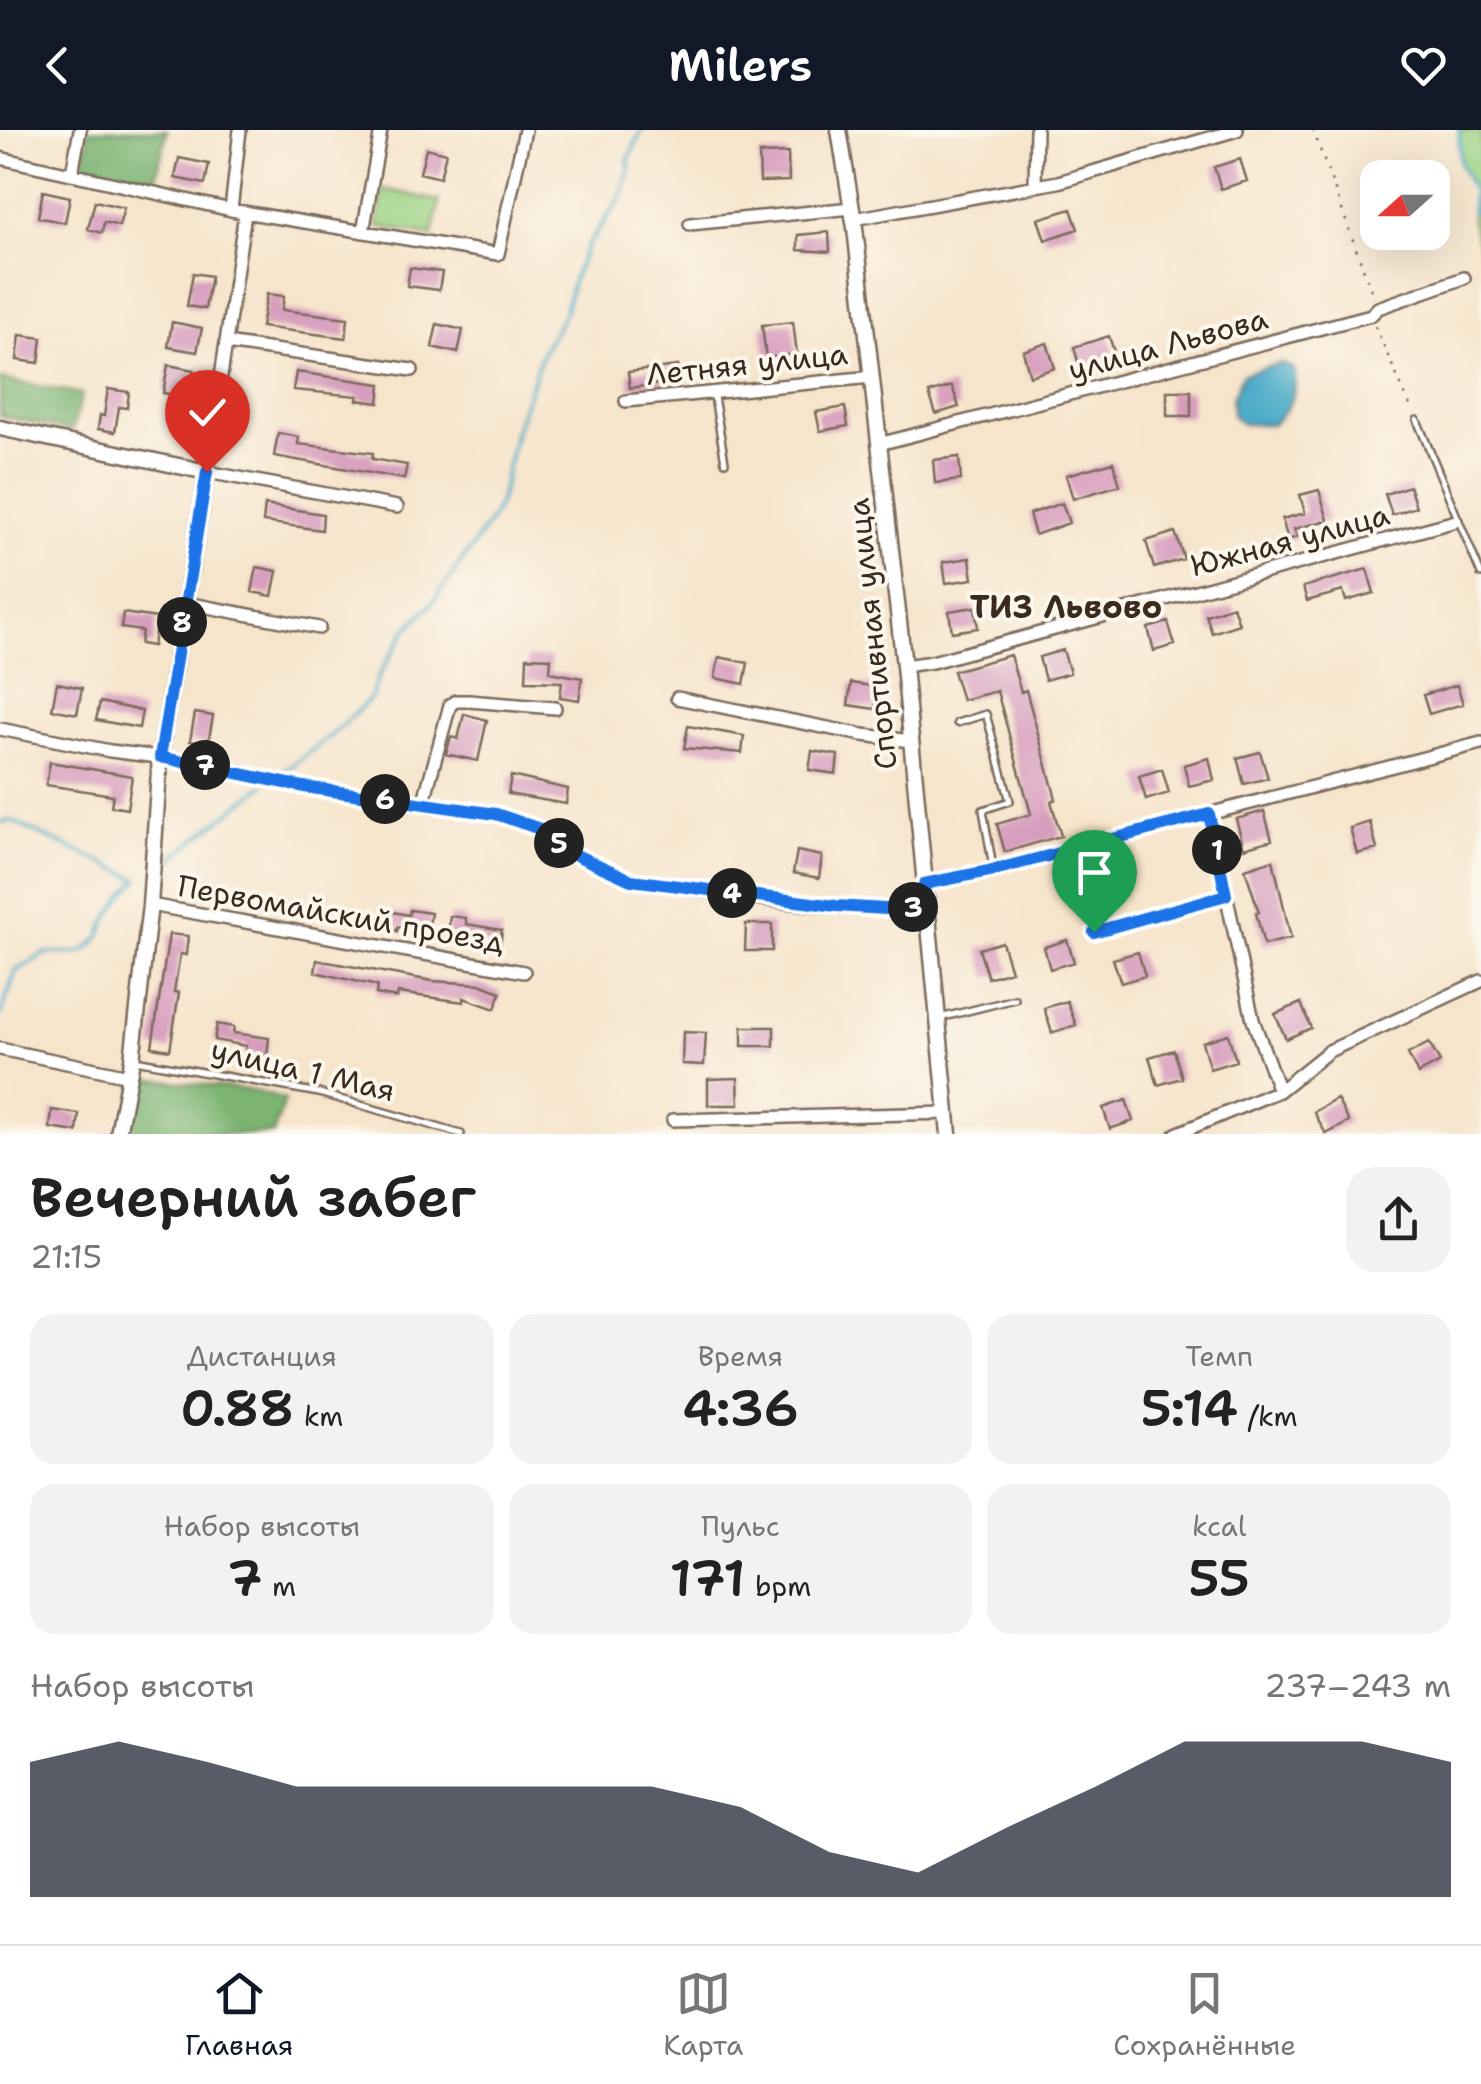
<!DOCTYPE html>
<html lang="ru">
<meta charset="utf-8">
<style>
:root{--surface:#fff;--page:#f2f2f2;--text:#222;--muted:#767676;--line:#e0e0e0;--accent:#111827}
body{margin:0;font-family:"Shantell Sans",sans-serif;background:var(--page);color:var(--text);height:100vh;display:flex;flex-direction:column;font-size:38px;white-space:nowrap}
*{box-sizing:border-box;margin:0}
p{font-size:32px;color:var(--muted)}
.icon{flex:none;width:55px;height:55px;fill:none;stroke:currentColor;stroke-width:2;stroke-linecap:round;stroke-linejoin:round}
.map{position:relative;height:1004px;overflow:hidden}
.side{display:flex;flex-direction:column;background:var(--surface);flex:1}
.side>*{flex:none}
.needle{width:65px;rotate:249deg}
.tools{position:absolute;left:1360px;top:30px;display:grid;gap:20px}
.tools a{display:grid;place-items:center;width:90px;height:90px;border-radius:20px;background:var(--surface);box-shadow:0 10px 40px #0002;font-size:50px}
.pin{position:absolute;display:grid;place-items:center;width:85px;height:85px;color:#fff;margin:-102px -42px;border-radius:50% 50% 50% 0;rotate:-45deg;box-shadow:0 0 10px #0007}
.pin .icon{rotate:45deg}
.km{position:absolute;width:50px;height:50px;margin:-25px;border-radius:50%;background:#222;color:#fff;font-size:28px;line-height:50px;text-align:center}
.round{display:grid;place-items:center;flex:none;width:105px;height:105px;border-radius:30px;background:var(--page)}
.head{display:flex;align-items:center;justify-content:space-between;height:170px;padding:0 30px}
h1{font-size:55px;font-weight:600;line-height:75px}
.figures{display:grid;grid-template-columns:repeat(3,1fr);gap:15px;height:170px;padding:10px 30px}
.figures div{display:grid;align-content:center;border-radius:25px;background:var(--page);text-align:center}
.figures b{font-size:50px;font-weight:600}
.figures small{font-size:28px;font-weight:400}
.figures p{font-size:28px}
.chart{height:280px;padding:20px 30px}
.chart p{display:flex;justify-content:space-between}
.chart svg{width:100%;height:180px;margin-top:10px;fill:var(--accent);opacity:.7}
header{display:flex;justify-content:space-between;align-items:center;height:130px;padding:0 30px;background:var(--accent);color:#fff;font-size:45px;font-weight:600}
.menu{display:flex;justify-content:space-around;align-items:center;height:140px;border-top:2px solid var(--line);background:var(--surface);font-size:28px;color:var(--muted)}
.menu a{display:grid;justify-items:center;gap:5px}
.menu .selected{color:var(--accent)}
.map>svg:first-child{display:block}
</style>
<header><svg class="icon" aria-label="back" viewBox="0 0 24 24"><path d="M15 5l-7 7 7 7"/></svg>Milers<svg class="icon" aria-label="heart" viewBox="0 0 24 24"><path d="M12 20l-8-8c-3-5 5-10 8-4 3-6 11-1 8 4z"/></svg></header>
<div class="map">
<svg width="1481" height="1004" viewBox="0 0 1481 1004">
<rect width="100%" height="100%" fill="#fbf7ec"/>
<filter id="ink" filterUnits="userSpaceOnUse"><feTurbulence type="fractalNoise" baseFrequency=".01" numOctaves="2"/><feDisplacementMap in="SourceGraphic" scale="20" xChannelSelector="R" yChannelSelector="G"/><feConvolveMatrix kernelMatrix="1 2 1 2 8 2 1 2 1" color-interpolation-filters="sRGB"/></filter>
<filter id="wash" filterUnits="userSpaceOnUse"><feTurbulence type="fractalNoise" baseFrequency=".0048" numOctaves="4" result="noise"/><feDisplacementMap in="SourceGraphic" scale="40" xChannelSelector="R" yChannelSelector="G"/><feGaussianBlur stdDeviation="2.25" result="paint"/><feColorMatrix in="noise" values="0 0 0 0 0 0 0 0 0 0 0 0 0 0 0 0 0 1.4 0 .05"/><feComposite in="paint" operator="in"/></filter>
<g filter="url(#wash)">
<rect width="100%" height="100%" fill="#f6e4cb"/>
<path fill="#9bd284" stroke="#6b7e51" stroke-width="2.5" d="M1459 0H1481V124L1471 87 1473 61 1460 34Z
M384 59 439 71 433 106 377 96Z"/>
<path fill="#7cb472" stroke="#5c6f48" stroke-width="2.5" d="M89 0H167L155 54 82 37Z
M0 249 82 264 72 301 0 286Z
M136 947 251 960 285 970 273 1004H126Z"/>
<path fill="#47a9c7" stroke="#416a72" stroke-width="2.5" d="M1281 233 1294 239C1299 260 1289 279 1273 294H1243L1232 285V268L1243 244Z"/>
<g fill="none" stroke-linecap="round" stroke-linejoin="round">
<path stroke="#47a9c7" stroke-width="4" d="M1459 0 1460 34 1473 61 1472 81 1481 84
M272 645 289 638 334 603 371 568 378 547 406 500 430 476 489 393 500 372 516 298 544 218 563 187 574 146 589 113 620 69 630 37 628 30 642 0
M0 693 11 691 139 749 124 764 105 793 100 807 88 818 79 823H46L16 841 0 886
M158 739 264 655"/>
</g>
<g id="blocks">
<path fill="#d79dbe" d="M426 18 446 23 440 48 420 43Z
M788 23 789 51 760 52 759 24Z
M179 28 209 34 205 54 175 48Z
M1240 29 1247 51 1221 59 1214 37Z
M43 61 70 67 65 93 38 87Z
M95 71 124 78 119 96 104 92 102 103 88 99Z
M1071 79 1078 99 1045 110 1038 89Z
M829 102 830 122 798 120V105Z
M410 138 442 142 439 160 407 156Z
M193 143 211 146 205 179 187 176Z
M267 164 284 166 282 180 348 188 346 208 261 197Z
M172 192 202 198 197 222 168 217Z
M793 192 797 224 766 228 762 195Z
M437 194 463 200 458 223 432 217Z
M20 205 42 208 39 233 17 230Z
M1109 206 1116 228 1080 239 1074 217Z
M1047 213 1055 238 1030 246 1023 221Z
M168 235 194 240 190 268 163 263Z
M678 236 680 251 630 258 628 242Z
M296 242 381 254 379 273 357 270 358 266 293 260Z
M952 256 959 277 936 284 929 263Z
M108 259 129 262 127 278 119 277 115 302 98 299 100 285 104 286Z
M1167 261H1191V286H1167Z
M845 277 848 296 820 301 816 282Z
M278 303 299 307 298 314 373 323 372 329 407 335 404 349 274 326Z
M959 327 961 350 935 353 933 330Z
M1113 332 1120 355 1073 369 1066 345Z
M1409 356 1416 377 1392 385 1385 364Z
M1319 360 1328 390 1294 399 1297 407 1288 410 1282 389 1305 383 1300 365Z
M1062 373 1069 393 1035 405 1029 384Z
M265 375 323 384 322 400 263 392Z
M1175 402 1184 429 1154 438 1146 411Z
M970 428 973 449 946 453 943 432Z
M257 437 277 441 272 466 252 462Z
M1367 439 1374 463 1346 471 1343 461 1307 471 1303 457Z
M1233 476 1239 494 1212 503 1206 485Z
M975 477 978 498 952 502 949 481Z
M123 483 157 488 153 516 140 514 142 501 121 498Z
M1168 492 1175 515 1154 521 1148 498Z
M1063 520 1070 543 1045 550 1039 527Z
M1010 525 1021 562 1026 560 1056 669 1051 671 1061 706 1005 722 997 694 1031 684 997 561 962 570 953 541Z
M527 527 551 528 550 542 582 548 579 570 560 567 562 552 526 551Z
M719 527 748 533 744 554 715 548Z
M57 553 82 558 77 584 52 579Z
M851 553 878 557 875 579 848 575Z
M1457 555 1463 574 1429 584 1423 565Z
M100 572 142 581 139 598 96 590Z
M195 583 213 586 208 614 190 611Z
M464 584 487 590 478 631 446 624 451 607 458 609Z
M688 596 744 606 742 623 684 618Z
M812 621 838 625 836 644 809 640Z
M1260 622 1268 648 1244 654 1237 628Z
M1209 628 1214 650 1189 656 1184 635Z
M50 632 132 646 127 679 111 676 113 665 46 655Z
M1162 639 1169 663 1146 670 1139 646Z
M511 646 568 659 566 674 508 664Z
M1264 681 1272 710 1244 718 1236 689Z
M1370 692 1377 719 1357 724 1350 698Z
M797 721 822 726 819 748 793 743Z
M1273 730 1291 808 1264 815 1256 783 1259 782 1245 739Z
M410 780 431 783 428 802 398 797 397 801 384 799 387 781 409 785Z
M450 786 466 788V794L502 800 500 817 447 810Z
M746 794H772V821H745Z
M169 804 188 806 186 825 180 824 174 862 179 863 170 920 152 917Z
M1067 810 1074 832 1050 839 1044 817Z
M1002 812 1011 841 988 848 979 819Z
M1138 822 1145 846 1121 853 1113 829Z
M317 830 432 851 480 854 501 862 495 879 464 868V872L398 863 397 868 376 864 377 856 315 842Z
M1067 871 1076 895 1052 903 1044 878Z
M1301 873 1311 898 1286 909 1275 884Z
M217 894 234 897 233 903 269 908 267 926 245 923 246 916 214 910Z
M742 897H774V916H742Z
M683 902 706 903 704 935 682 934Z
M1228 904 1236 931 1210 939 1202 912Z
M1429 913 1440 932 1418 944 1408 924Z
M1174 920 1182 948 1158 955 1149 927Z
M738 948 739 975H708V949Z
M1337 969 1349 992 1326 1004 1314 982Z
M1126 970 1133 991 1110 999 1103 978Z
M52 980 79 984 77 1002 50 998Z"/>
</g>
</g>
<g filter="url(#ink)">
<use href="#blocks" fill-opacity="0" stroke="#7c6b5b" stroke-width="2.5"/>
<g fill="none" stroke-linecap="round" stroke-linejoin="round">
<defs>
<path id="service" d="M713 261 725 332
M1417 290 1481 444
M957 593 986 584 1010 671 983 680 993 737
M1094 802 1223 765
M940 888 1015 869
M135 930 319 963 461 1004"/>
<path id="minor" d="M0 28 231 80 498 124 525 0
M72 43 80 0
M1035 56 1036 0
M231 80 240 0
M245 83 207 342 397 377
M854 89 1058 52 1237 0
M690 94 852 78
M363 102 381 0
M226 213 412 240
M626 271 872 247
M879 314 1371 185 1378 178 1464 148
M186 473 319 498
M904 536 932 532 1456 391
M677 568 863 605 911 611
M0 599 110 621 182 630 305 657 496 684 540 699 578 726
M423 674 450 575 456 571H469L555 578
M1209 684 1253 890 1279 961
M631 750C728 763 828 785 926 776
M924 754 994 740 1481 613
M150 775 524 842
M0 919 129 946
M673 990 947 983
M1176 1004 1279 961 1329 921 1481 851"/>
<path id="tertiary" d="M839 0 855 98 904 536 949 1004
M0 298 207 342 160 627 150 775 132 930 118 1004"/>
</defs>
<use href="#service" stroke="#7c6b5b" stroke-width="10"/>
<use href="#minor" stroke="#7c6b5b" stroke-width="16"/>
<use href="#tertiary" stroke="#7c6b5b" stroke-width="19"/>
<path stroke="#7c6b5b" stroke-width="2.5" stroke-dasharray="2.5 8" stroke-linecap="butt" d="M1313 0 1374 168
M1375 196 1412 280
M588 731 622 746"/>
<use href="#service" stroke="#fff" stroke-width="5"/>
<use href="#minor" stroke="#fff" stroke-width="11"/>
<use href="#tertiary" stroke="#fff" stroke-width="14"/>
</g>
</g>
<g fill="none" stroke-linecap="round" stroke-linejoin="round" filter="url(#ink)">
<defs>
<path id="route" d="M207 342 160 627 304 657 496 684 540 699 578 726 631 750 836 776 886 779 926 776 924 754 994 740 1209 684 1226 765 1094 802"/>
</defs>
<use href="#route" stroke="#fff" stroke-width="20"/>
<use href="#route" stroke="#1a73e8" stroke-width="12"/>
</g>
<g text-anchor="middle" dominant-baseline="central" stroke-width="8" stroke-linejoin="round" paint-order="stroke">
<g font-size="30" fill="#3b2a1e" stroke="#fbf7ec">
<text transform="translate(1168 214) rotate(-15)">улица Львова</text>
<text transform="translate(747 234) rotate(-6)">Летняя улица</text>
<text transform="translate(1290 410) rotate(-15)">Южная улица</text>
<text transform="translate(872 504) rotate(-96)">Спортивная улица</text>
<text transform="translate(341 784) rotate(10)">Первомайский проезд</text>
<text transform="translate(303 940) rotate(13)">улица 1 Мая</text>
</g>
<g font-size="32" font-weight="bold" fill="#3b2a1e" stroke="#fbf7ec">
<text x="1066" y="476">ТИЗ Львово</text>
</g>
</g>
</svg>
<div class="tools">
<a><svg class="needle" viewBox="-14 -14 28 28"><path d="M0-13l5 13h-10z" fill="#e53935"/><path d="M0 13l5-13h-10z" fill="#767676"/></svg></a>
</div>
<div class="pin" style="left:1094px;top:802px;background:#1e9e55"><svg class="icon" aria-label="arrive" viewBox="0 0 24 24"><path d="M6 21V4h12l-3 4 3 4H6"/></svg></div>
<div class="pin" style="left:207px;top:342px;background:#d93025"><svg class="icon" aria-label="check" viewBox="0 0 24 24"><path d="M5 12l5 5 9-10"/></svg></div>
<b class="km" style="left:1217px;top:720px">1</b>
<b class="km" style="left:913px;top:777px">3</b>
<b class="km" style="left:732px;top:763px">4</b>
<b class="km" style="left:559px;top:713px">5</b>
<b class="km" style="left:385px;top:669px">6</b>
<b class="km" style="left:205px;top:635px">7</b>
<b class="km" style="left:182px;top:492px">8</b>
</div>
<section class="side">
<div class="head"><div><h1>Вечерний забег</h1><p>21:15</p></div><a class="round"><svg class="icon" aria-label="share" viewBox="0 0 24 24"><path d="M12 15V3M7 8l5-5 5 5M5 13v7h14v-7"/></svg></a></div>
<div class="figures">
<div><p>Дистанция</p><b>0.88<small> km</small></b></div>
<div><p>Время</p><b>4:36</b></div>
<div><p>Темп</p><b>5:14<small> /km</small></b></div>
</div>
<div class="figures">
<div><p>Набор высоты</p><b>7<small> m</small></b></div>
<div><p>Пульс</p><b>171<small> bpm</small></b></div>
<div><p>kcal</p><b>55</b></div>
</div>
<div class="chart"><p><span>Набор высоты</span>237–243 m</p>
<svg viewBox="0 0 160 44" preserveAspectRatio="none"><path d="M0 44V11L10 6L20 11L30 17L40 17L50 17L60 17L70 17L80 22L90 33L100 38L110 27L120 17L130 6L140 6L150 6L160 11V44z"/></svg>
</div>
</section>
<nav class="menu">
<a class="selected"><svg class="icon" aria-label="home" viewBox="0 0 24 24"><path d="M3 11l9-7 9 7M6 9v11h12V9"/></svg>Главная</a>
<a><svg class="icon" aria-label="map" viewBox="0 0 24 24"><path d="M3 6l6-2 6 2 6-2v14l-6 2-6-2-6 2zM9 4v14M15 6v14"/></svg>Карта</a>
<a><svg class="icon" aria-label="saved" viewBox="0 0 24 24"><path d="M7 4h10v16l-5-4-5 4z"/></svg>Сохранённые</a>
</nav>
